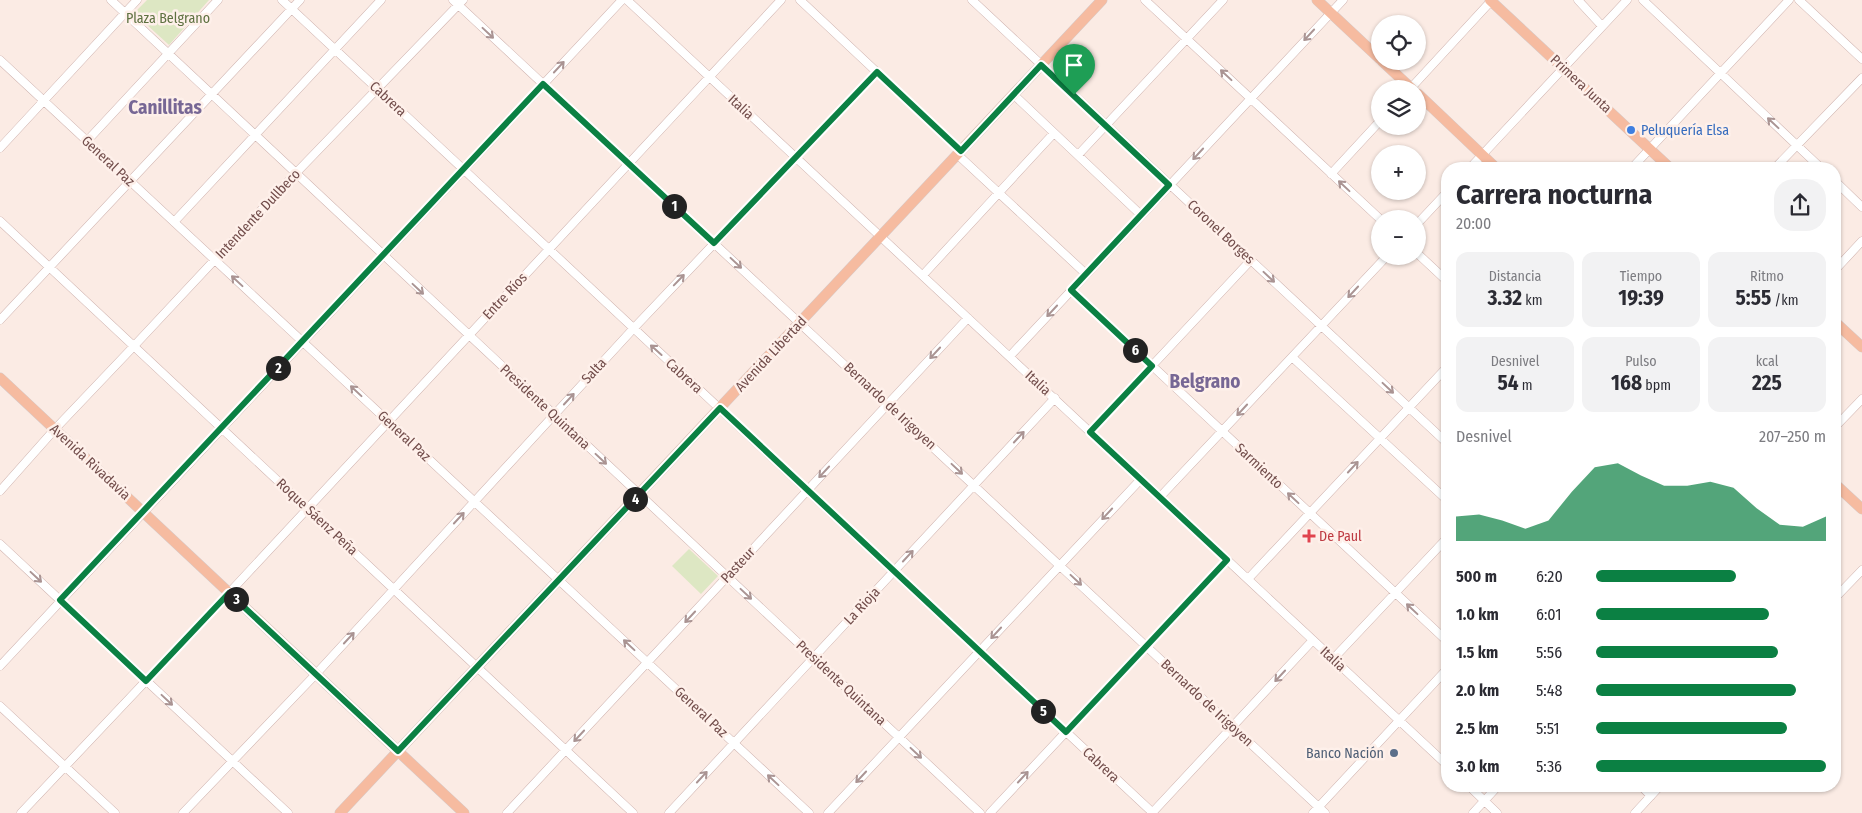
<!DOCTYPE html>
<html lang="es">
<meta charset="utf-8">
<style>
:root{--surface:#fff;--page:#f2f2f3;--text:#2b2b33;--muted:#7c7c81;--accent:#0b8043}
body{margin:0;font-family:"Fira Sans Condensed",sans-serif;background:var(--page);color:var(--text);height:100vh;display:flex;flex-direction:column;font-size:19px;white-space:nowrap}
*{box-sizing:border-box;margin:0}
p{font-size:16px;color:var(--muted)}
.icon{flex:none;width:28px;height:28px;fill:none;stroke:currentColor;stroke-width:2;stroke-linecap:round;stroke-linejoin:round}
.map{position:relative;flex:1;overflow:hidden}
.drawer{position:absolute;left:1441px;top:162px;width:400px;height:630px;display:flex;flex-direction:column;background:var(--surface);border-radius:20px;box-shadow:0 1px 4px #0004}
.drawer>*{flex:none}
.tools{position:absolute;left:1371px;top:15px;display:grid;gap:10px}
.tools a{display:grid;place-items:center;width:55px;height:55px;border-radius:50%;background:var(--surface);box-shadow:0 1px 4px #0004;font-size:25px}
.pin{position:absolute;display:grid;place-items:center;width:42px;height:42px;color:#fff;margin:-51px -21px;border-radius:50% 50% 50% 0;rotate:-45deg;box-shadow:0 0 5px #0007}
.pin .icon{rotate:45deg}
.km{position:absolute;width:25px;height:25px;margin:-12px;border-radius:50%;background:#222;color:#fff;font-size:14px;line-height:25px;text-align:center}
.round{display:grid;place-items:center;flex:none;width:52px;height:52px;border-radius:20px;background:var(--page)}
.head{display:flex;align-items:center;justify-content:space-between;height:85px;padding:0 15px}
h1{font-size:28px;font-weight:700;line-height:38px}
.figures{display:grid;grid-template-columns:repeat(3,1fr);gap:8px;height:85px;padding:5px 15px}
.figures div{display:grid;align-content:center;border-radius:12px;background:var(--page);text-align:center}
.figures b{font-size:21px;font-weight:700}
.figures small{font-size:14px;font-weight:400}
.figures p{font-size:14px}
.chart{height:140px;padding:10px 15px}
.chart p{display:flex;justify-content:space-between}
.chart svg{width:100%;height:90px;margin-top:5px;fill:var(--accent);opacity:.7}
ul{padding:0 15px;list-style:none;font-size:16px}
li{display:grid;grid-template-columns:80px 60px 1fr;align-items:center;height:38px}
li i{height:12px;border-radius:6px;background:var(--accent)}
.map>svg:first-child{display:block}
</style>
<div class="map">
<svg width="1862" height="813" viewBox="0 0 1862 813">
<rect width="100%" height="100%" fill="#fbebe4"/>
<path fill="#dde7c3" d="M147 0H209L169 45 134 13Z
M689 549 718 576 701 594 672 566Z"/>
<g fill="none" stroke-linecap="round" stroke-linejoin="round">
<defs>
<path id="minor" d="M111 0 980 813
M282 0 1153 813
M453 0 1325 813
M627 0 1448 766
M800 0 961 151
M972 0 1448 444
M1145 0 1380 219
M1578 0 1602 26
M1643 0 1822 169
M1799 0 1862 59
M0 60 809 813
M1410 89 1492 0
M1014 95 1141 215
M87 141 218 0
M0 148 137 0
M958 155 1086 274
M1078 155 1223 0
M1469 169 1627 0
M1631 169 1789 0
M1774 169 1862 78
M1331 174 1380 121
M1835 181 1862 207
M0 221 633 813
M174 222 381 0
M1418 223 1448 191
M1418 254 1448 282
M1835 270 1862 241
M923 275 1054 133
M1071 290 1448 642
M0 320 300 0
M1010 356 1343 0
M1292 357 1448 501
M1835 427 1862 399
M1090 432 1251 260
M0 491 55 429 134 346 295 174 463 0
M1160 497 1387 256
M0 544 288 813
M1248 579 1448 366
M1835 598 1862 570
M1333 659 1448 537
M0 666 622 0
M0 706 115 813
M1469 786 1497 813
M1641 786 1651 796
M21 813 229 593 781 0
M183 813 316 674 633 329 877 72
M507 813 968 318
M669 813 1055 398
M828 813 1141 479
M990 813 1227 560
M1152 813 1313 640
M1313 813 1448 668
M1473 813 1498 786
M1635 813 1660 786"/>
<path id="major" d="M1317 0 1380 59
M1490 0 1671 169
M1382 61 1412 89
M1418 94 1497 169
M1835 322 1862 347
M0 378 464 813
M1835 484 1862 509
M340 813 1102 0"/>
</defs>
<use href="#minor" stroke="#ceb2ae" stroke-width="9"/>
<use href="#major" stroke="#d5cac9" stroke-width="11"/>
<use href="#minor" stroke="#fff" stroke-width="8"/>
<use href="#major" stroke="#f6bba0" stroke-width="10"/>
</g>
<defs><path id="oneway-shaft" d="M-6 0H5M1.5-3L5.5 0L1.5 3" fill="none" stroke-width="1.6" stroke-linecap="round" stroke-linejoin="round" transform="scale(1.25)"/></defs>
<g stroke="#aa9493">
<use href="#oneway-shaft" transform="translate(488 33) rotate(43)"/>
<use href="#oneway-shaft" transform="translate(1309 35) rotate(133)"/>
<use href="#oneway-shaft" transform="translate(559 67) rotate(-47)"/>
<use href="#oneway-shaft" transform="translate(1226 75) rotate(-137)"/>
<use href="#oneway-shaft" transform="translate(1773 123) rotate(-137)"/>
<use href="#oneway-shaft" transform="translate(1198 154) rotate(133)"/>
<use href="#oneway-shaft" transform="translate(1344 186) rotate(-137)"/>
<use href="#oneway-shaft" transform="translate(736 263) rotate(43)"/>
<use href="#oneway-shaft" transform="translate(1269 277) rotate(43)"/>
<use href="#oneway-shaft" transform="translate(679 280) rotate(-46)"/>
<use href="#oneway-shaft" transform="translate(237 281) rotate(-137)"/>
<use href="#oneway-shaft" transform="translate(418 289) rotate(43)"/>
<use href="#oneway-shaft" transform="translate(1353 292) rotate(133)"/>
<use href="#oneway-shaft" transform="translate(1052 311) rotate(133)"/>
<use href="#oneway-shaft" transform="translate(656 350) rotate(-138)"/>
<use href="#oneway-shaft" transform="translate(935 353) rotate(133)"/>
<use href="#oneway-shaft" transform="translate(1388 388) rotate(43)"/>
<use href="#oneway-shaft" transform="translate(356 391) rotate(-137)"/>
<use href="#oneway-shaft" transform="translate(569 399) rotate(-47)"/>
<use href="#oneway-shaft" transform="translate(1242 410) rotate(133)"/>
<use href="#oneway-shaft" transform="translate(1019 437) rotate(-47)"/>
<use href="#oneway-shaft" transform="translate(601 459) rotate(43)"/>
<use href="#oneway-shaft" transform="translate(1353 467) rotate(-47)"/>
<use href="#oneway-shaft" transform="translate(957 469) rotate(43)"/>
<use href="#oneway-shaft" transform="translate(824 472) rotate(133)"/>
<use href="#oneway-shaft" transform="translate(1293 498) rotate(-137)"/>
<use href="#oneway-shaft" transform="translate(1107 514) rotate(133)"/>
<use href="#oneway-shaft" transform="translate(459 518) rotate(-47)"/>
<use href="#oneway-shaft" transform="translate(908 556) rotate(-47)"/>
<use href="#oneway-shaft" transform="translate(36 577) rotate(43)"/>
<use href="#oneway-shaft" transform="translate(1076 580) rotate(43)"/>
<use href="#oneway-shaft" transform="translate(746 594) rotate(43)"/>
<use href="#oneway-shaft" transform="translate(1412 609) rotate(-137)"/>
<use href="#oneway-shaft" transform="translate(690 617) rotate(133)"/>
<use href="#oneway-shaft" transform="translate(996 633) rotate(133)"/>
<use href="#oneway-shaft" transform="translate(349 638) rotate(-47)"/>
<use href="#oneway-shaft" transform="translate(629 645) rotate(-137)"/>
<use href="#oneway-shaft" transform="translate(1280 676) rotate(133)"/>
<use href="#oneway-shaft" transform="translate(167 700) rotate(43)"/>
<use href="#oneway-shaft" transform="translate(579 736) rotate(133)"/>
<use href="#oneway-shaft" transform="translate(916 753) rotate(43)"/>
<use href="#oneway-shaft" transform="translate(702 777) rotate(-47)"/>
<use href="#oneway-shaft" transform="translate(861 777) rotate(133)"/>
<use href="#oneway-shaft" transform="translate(1023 777) rotate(-47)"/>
<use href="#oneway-shaft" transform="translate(773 780) rotate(-137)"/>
</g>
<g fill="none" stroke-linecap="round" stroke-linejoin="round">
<defs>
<path id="route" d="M1041 65 1169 185 1071 290 1152 366 1090 432 1227 560 1066 732 720 408 398 751 229 593 146 681 60 600 543 84 714 243 877 72 961 151Z"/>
</defs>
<use href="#route" stroke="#fff" stroke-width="10"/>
<use href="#route" stroke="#0b8043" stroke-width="6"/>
</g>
<circle fill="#3f7fe0" stroke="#fef0ea" stroke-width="2" cx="1631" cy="130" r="5"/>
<path fill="#e0444e" stroke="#fef0ea" stroke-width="2" d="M1306.5 528.5h5v5h5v5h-5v5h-5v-5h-5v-5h5z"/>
<circle fill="#5c6f8a" stroke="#fef0ea" stroke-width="2" cx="1394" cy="753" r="5"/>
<g text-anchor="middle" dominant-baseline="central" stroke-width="5" stroke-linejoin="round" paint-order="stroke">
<g font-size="14" fill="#5e7141" stroke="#fef0ea">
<text x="168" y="18">Plaza Belgrano</text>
</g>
<g font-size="14" fill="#724d4b" stroke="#fef0ea">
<text transform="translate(1581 84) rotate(43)">Primera Junta</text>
<text transform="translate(388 99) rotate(43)">Cabrera</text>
<text transform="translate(741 107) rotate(43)">Italia</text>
<text transform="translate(108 161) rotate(43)">General Paz</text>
<text transform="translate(258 214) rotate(-47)">Intendente Dullbeco</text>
<text transform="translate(1221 232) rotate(43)">Coronel Borges</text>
<text transform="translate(505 296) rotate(-47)">Entre Ríos</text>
<text transform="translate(771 354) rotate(-47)">Avenida Libertad</text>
<text transform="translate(594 371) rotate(-47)">Salta</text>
<text transform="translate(684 376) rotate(42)">Cabrera</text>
<text transform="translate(1038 383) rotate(43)">Italia</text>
<text transform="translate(890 406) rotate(43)">Bernardo de Irigoyen</text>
<text transform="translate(545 407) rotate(43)">Presidente Quintana</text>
<text transform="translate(404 436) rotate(43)">General Paz</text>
<text transform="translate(90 462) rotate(43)">Avenida Rivadavia</text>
<text transform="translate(1259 466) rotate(43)">Sarmiento</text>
<text transform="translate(317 517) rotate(43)">Roque Sáenz Peña</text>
<text transform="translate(738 565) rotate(-47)">Pasteur</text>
<text transform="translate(862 606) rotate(-47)">La Rioja</text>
<text transform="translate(1333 659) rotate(43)">Italia</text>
<text transform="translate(841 683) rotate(43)">Presidente Quintana</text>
<text transform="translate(1207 703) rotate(43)">Bernardo de Irigoyen</text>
<text transform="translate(701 712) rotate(43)">General Paz</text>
<text transform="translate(1101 765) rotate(43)">Cabrera</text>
</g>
<g font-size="14" fill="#366cbe" stroke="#fef0ea" text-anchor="start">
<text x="1641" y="130">Peluquería Elsa</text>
</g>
<g font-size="14" fill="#be3a42" stroke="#fef0ea" text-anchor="start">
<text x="1319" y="536">De Paul</text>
</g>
<g font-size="14" fill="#4e5e75" stroke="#fef0ea" text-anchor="end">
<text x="1384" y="753">Banco Nación</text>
</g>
<g font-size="19" font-weight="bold" fill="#776795" stroke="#fef0ea">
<text x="165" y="107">Canillitas</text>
<text x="1205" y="381">Belgrano</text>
</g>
</g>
</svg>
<div class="tools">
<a><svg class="icon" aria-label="locate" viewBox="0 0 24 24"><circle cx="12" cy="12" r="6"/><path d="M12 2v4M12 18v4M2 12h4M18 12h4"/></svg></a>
<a><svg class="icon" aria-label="layers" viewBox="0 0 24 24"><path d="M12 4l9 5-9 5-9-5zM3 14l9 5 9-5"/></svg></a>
<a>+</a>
<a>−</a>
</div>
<div class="pin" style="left:1074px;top:95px;background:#1e9e55"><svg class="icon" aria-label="arrive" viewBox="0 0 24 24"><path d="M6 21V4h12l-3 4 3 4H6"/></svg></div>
<b class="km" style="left:674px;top:206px">1</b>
<b class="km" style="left:278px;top:368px">2</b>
<b class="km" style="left:236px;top:599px">3</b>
<b class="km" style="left:635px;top:499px">4</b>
<b class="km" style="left:1043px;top:711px">5</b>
<b class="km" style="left:1135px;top:350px">6</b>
<section class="drawer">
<div class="head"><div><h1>Carrera nocturna</h1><p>20:00</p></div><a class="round"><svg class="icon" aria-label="share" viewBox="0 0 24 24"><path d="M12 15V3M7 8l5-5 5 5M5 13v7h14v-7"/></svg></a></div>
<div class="figures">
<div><p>Distancia</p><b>3.32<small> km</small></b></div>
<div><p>Tiempo</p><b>19:39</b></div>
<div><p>Ritmo</p><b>5:55<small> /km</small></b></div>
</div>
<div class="figures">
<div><p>Desnivel</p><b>54<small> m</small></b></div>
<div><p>Pulso</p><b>168<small> bpm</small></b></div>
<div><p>kcal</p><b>225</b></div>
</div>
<div class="chart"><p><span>Desnivel</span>207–250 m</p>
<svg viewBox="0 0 160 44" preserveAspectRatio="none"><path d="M0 44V32L10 31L20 34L30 38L40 34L50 20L60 8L70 6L80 12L90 17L100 17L110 15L120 18L130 28L140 36L150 37L160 32V44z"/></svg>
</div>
<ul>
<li><b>500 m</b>6:20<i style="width:61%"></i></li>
<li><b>1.0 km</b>6:01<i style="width:75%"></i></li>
<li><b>1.5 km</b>5:56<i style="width:79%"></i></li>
<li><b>2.0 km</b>5:48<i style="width:87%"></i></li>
<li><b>2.5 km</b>5:51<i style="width:83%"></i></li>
<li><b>3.0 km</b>5:36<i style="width:100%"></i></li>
</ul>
</section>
</div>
